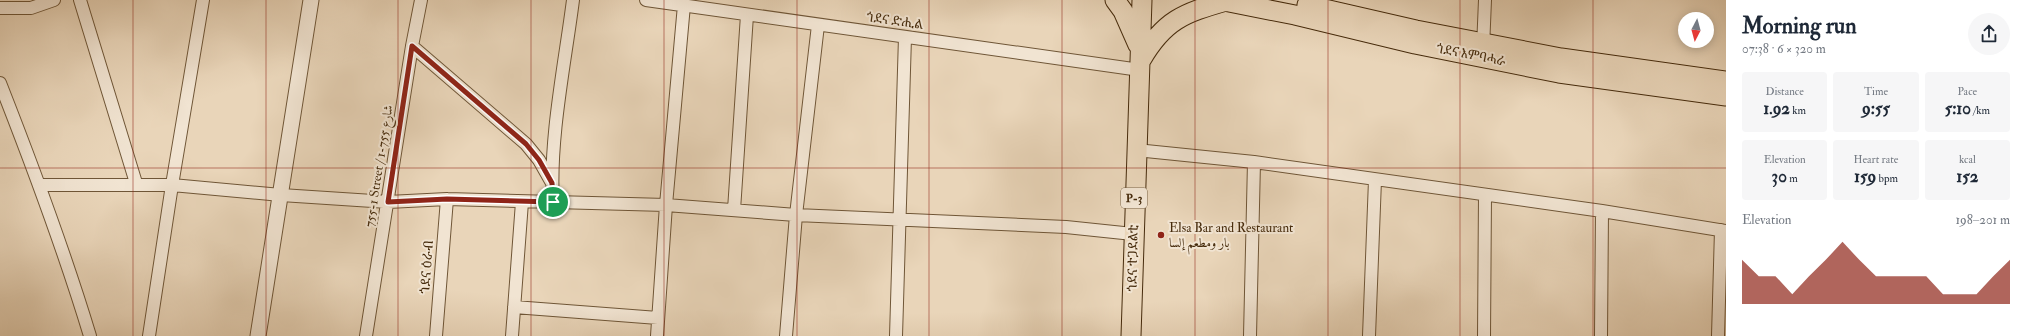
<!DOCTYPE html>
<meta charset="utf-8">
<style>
:root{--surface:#fff;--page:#f6f6f7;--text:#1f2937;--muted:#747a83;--accent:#8f2418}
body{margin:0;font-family:"IM FELL Double Pica",Amiri,"Noto Serif Ethiopic",serif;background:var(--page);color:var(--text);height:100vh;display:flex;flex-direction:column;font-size:15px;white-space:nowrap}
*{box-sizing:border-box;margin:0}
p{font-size:13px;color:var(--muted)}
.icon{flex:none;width:22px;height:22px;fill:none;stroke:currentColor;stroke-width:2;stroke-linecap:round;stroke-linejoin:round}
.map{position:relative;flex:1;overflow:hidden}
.details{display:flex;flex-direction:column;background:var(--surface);width:300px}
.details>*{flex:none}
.needle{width:26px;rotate:186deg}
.tools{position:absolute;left:1678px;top:12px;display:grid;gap:8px}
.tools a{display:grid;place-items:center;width:36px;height:36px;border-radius:50%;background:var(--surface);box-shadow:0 2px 10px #0003;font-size:20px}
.pin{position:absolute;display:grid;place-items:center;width:34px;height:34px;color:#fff;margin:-17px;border:2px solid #fff;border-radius:50%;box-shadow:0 1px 4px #0007}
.round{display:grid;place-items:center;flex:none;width:42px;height:42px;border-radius:21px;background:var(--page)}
.summary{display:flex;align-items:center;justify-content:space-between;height:68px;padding:0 16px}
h1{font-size:22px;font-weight:700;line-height:30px}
.metrics{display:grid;grid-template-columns:repeat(3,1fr);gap:6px;height:68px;padding:4px 16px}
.metrics div{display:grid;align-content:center;border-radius:4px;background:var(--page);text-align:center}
.metrics b{font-size:17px;font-weight:700}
.metrics small{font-size:11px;font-weight:400}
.metrics p{font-size:11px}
.chart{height:112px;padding:8px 16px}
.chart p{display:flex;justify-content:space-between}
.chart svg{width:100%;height:72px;margin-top:4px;fill:var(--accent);opacity:.7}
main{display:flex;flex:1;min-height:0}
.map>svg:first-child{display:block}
</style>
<main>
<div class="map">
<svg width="1726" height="336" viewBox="0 0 1726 336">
<rect width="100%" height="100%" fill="#e9d5b9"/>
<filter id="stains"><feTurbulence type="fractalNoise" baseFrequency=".005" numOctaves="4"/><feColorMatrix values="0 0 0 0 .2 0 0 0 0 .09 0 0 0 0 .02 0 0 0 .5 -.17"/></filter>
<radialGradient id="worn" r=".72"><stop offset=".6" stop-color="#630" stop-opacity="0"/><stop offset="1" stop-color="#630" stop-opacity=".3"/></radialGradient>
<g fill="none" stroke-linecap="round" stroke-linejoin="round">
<defs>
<path id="minor" d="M80 0 136 183
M646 0 1140 70
M0 8H31L54 0
M412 46 526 144 539 160 552 183
M1483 48 1485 0
M0 83C33 167 64 250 90 336
M1136 150 1254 162 1602 211 1726 231
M40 185H172L281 195 388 202 447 199 666 205 796 215 1066 227 1133 234
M553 202C549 139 565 63 573 0
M734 210 747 15
M514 307 658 318
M149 336 172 185 203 0
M366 336 412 46 421 0
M436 336 447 199
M512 336 522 202
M657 336 666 205 684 5
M786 336 796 215 818 25
M896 336 905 37
M1250 336 1254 162
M1369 336 1375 180
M1484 336 1485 195
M1601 336 1602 211
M1718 336 1721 230"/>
<path id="tertiary" d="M258 336 311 0"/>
<path id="primary" d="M1115 0 1123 11 1138 45
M1219 0 1295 15 1415 44 1559 73 1726 96
M1307 5 1416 30 1561 58 1726 81
M1141 60C1164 20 1184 13 1226 1
M1131 336 1142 0"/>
</defs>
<use href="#minor" stroke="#6f5637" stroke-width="14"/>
<use href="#tertiary" stroke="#6f5637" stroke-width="17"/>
<use href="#primary" stroke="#462b0c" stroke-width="21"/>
<use href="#minor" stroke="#f1e4d2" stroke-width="12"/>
<use href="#tertiary" stroke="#f1e4d2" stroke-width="15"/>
<use href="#primary" stroke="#e9d5b9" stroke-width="19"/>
</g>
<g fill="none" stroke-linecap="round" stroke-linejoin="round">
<defs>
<path id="route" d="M412 46 526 144 539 160 552 183 553 202 447 199 388 202Z"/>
</defs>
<use href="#route" stroke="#fff" stroke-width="8"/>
<use href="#route" stroke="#8f2418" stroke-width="5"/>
</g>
<path fill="none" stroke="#8f2418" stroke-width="1" stroke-opacity="0.55" d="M133 0V336M266 0V336M398 0V336M531 0V336M664 0V336M797 0V336M929 0V336M1062 0V336M1195 0V336M1328 0V336M1460 0V336M1593 0V336M0 168H1726"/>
<circle fill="#8f2418" stroke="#f1e4d2" stroke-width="1.5" cx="1161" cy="235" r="4"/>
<g text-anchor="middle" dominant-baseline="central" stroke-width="4" stroke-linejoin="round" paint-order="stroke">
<rect fill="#f1e4d2" stroke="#796247" stroke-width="1" x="1121" y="188" width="26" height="20" rx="3"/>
<g font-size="12" font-weight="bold" fill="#462b0c">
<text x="1134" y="198">P-3</text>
</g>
<g font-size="13" fill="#462b0c" stroke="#f1e4d2">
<text transform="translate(895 21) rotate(8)">ጎደና ድሒል</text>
<text transform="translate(1471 55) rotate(11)">ጎደና እምባሓራ</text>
<text transform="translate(379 166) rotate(-81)">755-1 Street / شارع 755-1</text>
<text transform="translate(1133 258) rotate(-89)">ጎደና ተጋደልቲ</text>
<text transform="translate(427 267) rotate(-86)">ጎደና ዕራብ</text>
</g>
<g font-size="13" fill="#462b0c" stroke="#f1e4d2" text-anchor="start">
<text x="1169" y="228">Elsa Bar and Restaurant<tspan x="1169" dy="15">بار ومطعم إلسا</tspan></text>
</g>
</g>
<rect width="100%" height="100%" filter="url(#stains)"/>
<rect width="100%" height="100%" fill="url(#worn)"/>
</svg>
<div class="tools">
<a><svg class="needle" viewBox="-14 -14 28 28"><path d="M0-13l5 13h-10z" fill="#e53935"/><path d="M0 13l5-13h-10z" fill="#747a83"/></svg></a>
</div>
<div class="pin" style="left:553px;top:202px;background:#1e9e55"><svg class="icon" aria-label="arrive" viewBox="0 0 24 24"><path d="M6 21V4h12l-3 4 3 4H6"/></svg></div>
</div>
<section class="details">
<div class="summary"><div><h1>Morning run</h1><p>07:38 · 6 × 320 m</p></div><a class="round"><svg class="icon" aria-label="share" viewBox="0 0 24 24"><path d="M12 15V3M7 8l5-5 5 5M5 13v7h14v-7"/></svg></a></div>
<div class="metrics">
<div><p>Distance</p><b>1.92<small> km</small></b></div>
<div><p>Time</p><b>9:55</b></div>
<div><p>Pace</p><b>5:10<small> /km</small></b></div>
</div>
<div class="metrics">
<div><p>Elevation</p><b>30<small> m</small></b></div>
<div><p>Heart rate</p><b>159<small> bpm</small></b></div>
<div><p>kcal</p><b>152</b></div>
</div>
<div class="chart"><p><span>Elevation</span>198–201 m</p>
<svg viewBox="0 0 160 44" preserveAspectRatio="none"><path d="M0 44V17L10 27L20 27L30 38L40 27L50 17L60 6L70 17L80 27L90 27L100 27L110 27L120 38L130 38L140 38L150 27L160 17V44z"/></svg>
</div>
</section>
</main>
